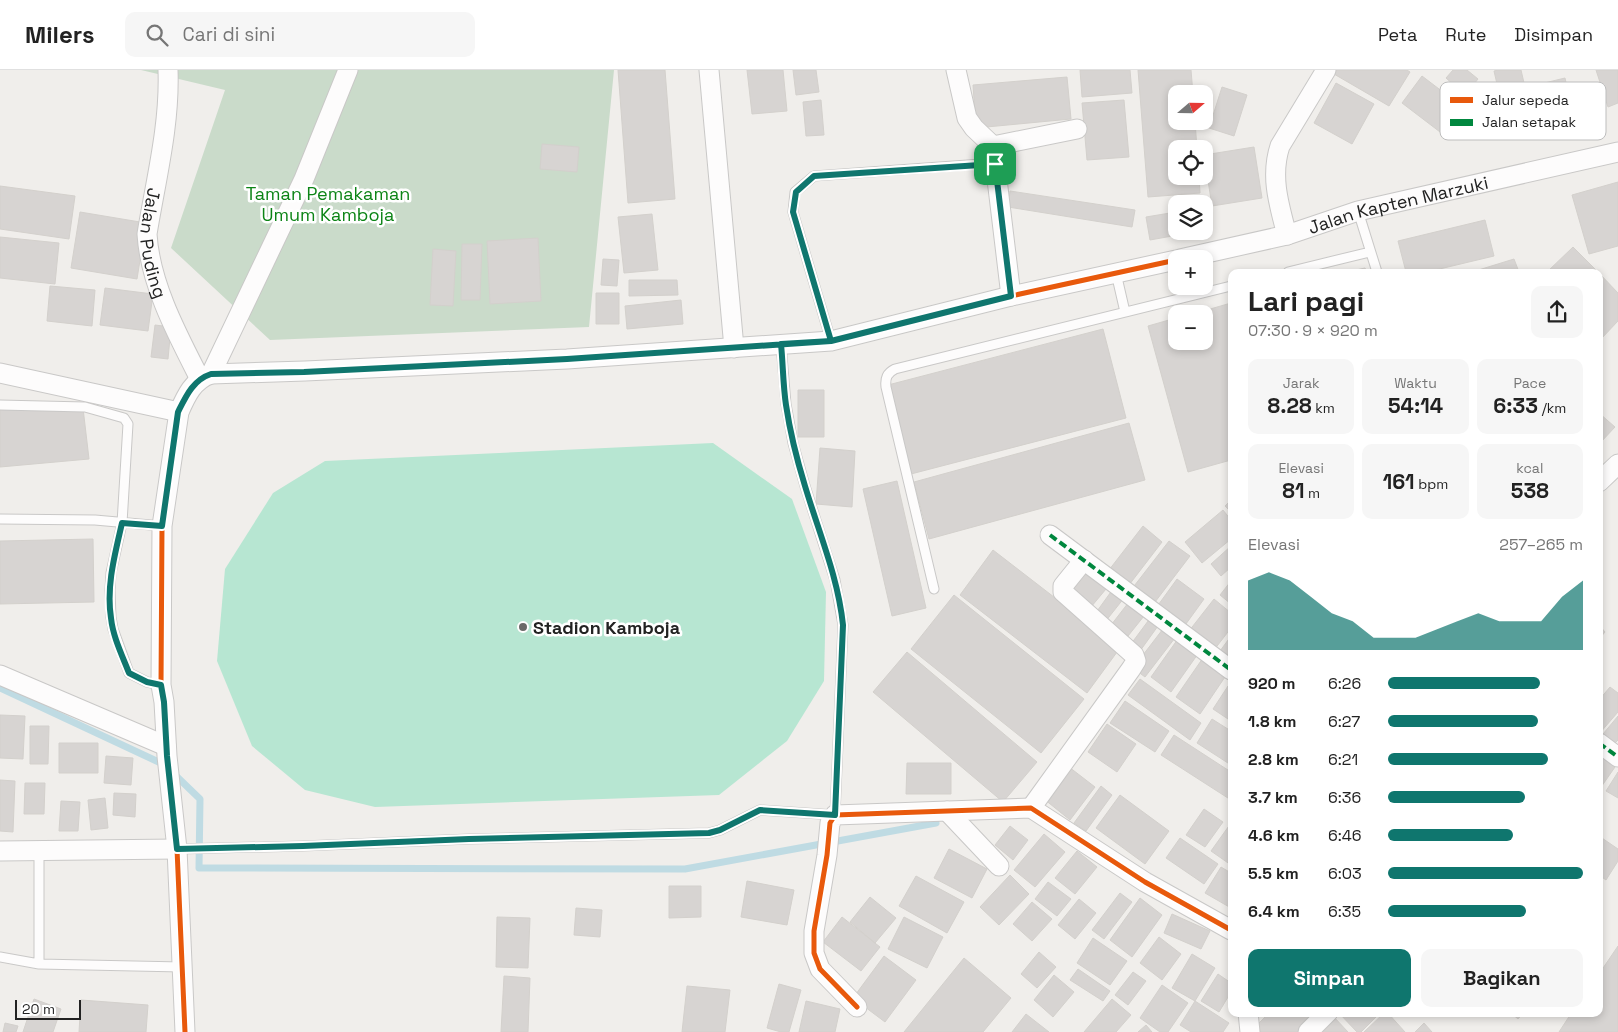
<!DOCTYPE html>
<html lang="id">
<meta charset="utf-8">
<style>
:root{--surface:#fff;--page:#f6f6f6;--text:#222;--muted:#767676;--line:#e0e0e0;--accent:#0f766e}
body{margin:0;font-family:"Space Grotesk",sans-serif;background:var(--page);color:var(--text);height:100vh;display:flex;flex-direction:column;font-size:19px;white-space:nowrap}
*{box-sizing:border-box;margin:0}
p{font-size:16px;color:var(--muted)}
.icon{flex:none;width:28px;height:28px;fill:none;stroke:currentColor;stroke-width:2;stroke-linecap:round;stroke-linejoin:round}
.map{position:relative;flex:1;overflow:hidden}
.sheet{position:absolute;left:1228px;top:199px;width:375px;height:748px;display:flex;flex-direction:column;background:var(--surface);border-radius:10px;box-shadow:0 2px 8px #0003}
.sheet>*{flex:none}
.needle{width:32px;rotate:70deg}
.tools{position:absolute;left:1168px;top:15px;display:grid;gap:10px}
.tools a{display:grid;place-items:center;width:45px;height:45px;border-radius:10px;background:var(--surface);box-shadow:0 2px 8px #0003;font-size:25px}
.scale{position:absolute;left:15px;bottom:12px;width:66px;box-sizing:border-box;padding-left:5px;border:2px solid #222;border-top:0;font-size:14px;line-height:18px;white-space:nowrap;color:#222;-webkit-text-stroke:4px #fff;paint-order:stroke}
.pin{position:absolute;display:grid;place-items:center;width:42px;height:42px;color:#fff;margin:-21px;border-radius:10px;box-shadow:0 2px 8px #0006}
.round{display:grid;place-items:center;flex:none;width:52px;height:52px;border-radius:10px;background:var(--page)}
.head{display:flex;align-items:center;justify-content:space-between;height:85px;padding:0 20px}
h1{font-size:28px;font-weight:800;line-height:38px}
.stats{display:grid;grid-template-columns:repeat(3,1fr);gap:8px;height:85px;padding:5px 20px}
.stats div{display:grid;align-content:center;border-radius:10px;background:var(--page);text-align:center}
.stats b{font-size:21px;font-weight:800}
.stats small{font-size:14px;font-weight:400}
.stats p{font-size:14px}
.chart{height:140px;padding:10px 20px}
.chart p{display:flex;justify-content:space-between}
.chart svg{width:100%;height:90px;margin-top:5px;fill:var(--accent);opacity:.7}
.primary-button{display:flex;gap:10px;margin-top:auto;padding:10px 20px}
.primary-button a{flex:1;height:58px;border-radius:10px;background:var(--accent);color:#fff;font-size:20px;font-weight:800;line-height:58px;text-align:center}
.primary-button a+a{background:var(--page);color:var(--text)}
ul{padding:0 20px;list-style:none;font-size:16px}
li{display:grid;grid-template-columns:80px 60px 1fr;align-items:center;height:38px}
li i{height:12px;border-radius:6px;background:var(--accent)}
header{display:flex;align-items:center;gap:30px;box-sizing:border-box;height:70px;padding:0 25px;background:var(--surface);border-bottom:1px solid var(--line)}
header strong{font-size:24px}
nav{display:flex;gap:28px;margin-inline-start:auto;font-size:18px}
.search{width:350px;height:45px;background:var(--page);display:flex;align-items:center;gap:12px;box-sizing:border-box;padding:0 18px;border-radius:10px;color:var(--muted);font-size:19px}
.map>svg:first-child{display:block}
</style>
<header>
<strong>Milers</strong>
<div class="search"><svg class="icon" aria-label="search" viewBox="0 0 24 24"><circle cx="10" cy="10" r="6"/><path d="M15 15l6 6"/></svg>Cari di sini</div>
<nav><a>Peta</a><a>Rute</a><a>Disimpan</a></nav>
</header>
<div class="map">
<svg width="1618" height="962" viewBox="0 0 1618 962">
<rect width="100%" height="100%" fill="#f0eeeb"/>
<path fill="#cadbca" d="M141 0H614L589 257 270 270 171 178 225 20Z"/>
<path fill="#b7e6d2" d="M713 373 792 429 826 522 824 611 787 671 719 725 375 737 305 720 252 676 217 591 225 499 273 423 325 391Z"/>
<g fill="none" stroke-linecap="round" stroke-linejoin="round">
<path stroke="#bfdbe3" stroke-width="7" d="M0 618 165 695
M172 702 200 729 199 798 685 799 936 753"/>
</g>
<path fill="#d7d4d2" stroke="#d3d0cc" d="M618 0H665L675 129 628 133Z
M747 0H783L787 41 752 44Z
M793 0H816L819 22 796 25Z
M1080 0H1130L1132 23 1082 27Z
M1138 0H1191L1193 24H1176V51H1195L1197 79H1176V106H1199L1200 123 1148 127Z
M1337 0H1407L1410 2 1389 36 1334 4Z
M1453 0H1467L1478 9 1465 25 1446 8Z
M1498 0H1521L1532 47 1506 53 1494 1Z
M1596 0H1618V33L1608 37Z
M1422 6 1464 38 1444 65 1402 33Z
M1067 7 1071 49 976 58 973 15Z
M1565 8 1569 26 1536 34 1532 16Z
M1336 13 1374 34 1352 74 1314 53Z
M1222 17 1247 25 1234 66 1209 58Z
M821 30 824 65 806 66 803 32Z
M1124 30 1129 87 1087 90 1082 33Z
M542 74 579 77 577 102 540 99Z
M1254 77 1262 128 1212 136 1204 85Z
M1618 112V176L1589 184 1572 125Z
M0 116 75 126 69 169 0 159Z
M1010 121 1135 140 1132 157 1008 137Z
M80 142 146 153 137 209 71 198Z
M1176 142V161H1200L1150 170 1146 147Z
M652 144 658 200 624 203 618 147Z
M1485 150 1494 186 1427 202H1406L1398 171Z
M0 167 59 173 55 214 0 208Z
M538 168 541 231 490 234 487 171Z
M462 174H482L480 230H461Z
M1573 177 1598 202H1547Z
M433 179 456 181 453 236 430 235Z
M603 189 619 190 617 216 601 215Z
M1514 189 1519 202H1472Z
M1365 198 1367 202H1347Z
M1599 203 1618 223V251L1601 269 1599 267Z
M629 210H677L678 225 629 226Z
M50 216 95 220 92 256 47 251Z
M105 218 153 224 148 261 100 255Z
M596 223H619V254H596Z
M681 230 683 254 627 259 625 236Z
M1231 233V390L1188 402 1148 256 1176 248V271H1204V244H1193Z
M155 255 171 257 168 289 151 287Z
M1103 259 1126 348 911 404 888 315Z
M798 320H824V367H798Z
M0 337 83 338 89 389 0 397Z
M1599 343 1615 357 1600 373 1599 372Z
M1129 353 1145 410 929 469 914 412Z
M820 378 855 381 852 437 816 434Z
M897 411 926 538 892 546 863 419Z
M1231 430V442L1225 436Z
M1223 440 1231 450V469L1202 493 1185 472Z
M1143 456 1162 472 1129 515 1109 500Z
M93 469 94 532 0 534V471Z
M1169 471 1190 486 1152 536 1131 520Z
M1231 476V497L1221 506 1211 494Z
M993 480 1120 578 1087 623 960 525Z
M1084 500 1106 519 1091 537 1069 519Z
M1177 509 1204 529 1183 558 1156 538Z
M1231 511V534L1220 525Z
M1113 519 1124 528 1105 552 1095 544Z
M954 525 1084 629 1041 683 911 579Z
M1132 528 1148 541 1124 571 1108 559Z
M1214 529 1231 543V558L1214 580 1189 561Z
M1154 543 1163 549 1140 581 1131 574Z
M1166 555 1178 564 1145 607 1133 598Z
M1599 555 1605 562 1599 569Z
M1180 566 1200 581 1171 622 1151 607Z
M1231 566V590L1220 581Z
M907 582 1037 692 1003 732 873 622Z
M1205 585 1229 601 1200 644 1176 627Z
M1140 609 1201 653 1190 670 1128 625Z
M1228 616 1231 619V651L1213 639Z
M1610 617 1618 623V642L1599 664V630Z
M1125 631 1169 661 1155 682 1110 653Z
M0 645 25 646 23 689 0 688Z
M1618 646V670L1615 673 1603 664Z
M1212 649 1231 661V695L1197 673Z
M1107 654 1136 674 1117 702 1088 682Z
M30 656H49L48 694H30Z
M1174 665 1231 702V730L1161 685Z
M59 673H98V703H59Z
M1599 684 1615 697 1599 720Z
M106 686 133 688 131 715 104 713Z
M907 693H951V724H906Z
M1069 697 1095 717 1070 750 1044 729Z
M1618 702V728L1606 721Z
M0 710 15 711 13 762 0 761Z
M25 713H45L44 744H24Z
M1101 716 1112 725 1086 761 1074 753Z
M114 723 136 724 135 747 113 745Z
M1120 725 1169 761 1145 794 1096 758Z
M105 728 108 758 91 760 88 730Z
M61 731 80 732 78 761H59Z
M1204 739 1223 752 1205 777 1186 765Z
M1231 753V795L1211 781Z
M1010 756 1028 770 1013 790 995 775Z
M1044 764 1065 782 1035 817 1014 800Z
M1599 766 1618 779V791L1606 810 1599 805Z
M1180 768 1218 794 1204 814 1166 788Z
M949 779 987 799 972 828 934 808Z
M1077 781 1097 797 1075 824 1055 808Z
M1221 797 1231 803V838L1205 823Z
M1010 805 1029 824 999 855 980 837Z
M916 806 964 832 947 863 899 836Z
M747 811 794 820 787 855 741 847Z
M1048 812 1071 829 1057 846 1035 829Z
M669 816H701V847L669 848Z
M1120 823 1132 832 1104 869 1092 860Z
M870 827 896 848 875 873 850 852Z
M1140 828 1162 845 1132 887 1110 870Z
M1079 829 1096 843 1075 869 1058 855Z
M1032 832 1052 849 1032 871 1013 854Z
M576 838 602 840 600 867 574 865Z
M1172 844 1210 861 1201 879 1164 863Z
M497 847 530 848 528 898 496 897Z
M842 847 880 877 861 901 823 872Z
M904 847 943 867 927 898 888 879Z
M1159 867 1181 884 1162 910 1140 893Z
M1093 868 1127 891 1110 915 1077 893Z
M1618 876V962H1559L1572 942H1599V904Z
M1039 882 1056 897 1037 918 1021 904Z
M1192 884 1215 898 1195 931 1172 918Z
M884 886 916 910 885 952 853 928Z
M964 888 1011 928 983 962H904Z
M1078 899 1110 921 1103 931 1070 910Z
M1133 902 1146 911 1128 935 1115 925Z
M1218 904 1231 913V922L1219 942 1201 931Z
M1054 905 1074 922 1053 947 1034 930Z
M504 906 530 908 528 962H501Z
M779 914 801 920 789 962H781L767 958Z
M1162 915 1188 933 1168 962H1160L1140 948Z
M687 916 730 920 725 962H682Z
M34 929 61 939 53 962H23Z
M1112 929 1131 945 1116 962H1084Z
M81 930 148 935 146 962H79Z
M806 931 840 939 835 962H799Z
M1195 931 1229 953 1223 962H1191L1180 955Z
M1270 942H1318L1298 962H1258L1254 958Z
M1338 942H1381L1361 962H1357Z
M1385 942H1387L1405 962H1364Z
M1510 942H1524L1518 949Z
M1026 944 1049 962H1012Z
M1333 946 1348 962H1315Z
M5 953 18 956 16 962H3Z
M1424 953 1432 962H1415Z
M1146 955 1152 962H1138Z"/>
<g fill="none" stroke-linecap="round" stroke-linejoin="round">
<defs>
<path id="lane" d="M1358 141 1377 202
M1288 202 1370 182
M1116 203 1125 242
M831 271 793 142 795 122 814 106 995 93
M0 335 85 337 124 348 128 354 122 453 111 503 110 520 111 547 113 559 129 603 147 612 161 615
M0 449 95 450 162 456
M934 519 886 317C885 308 887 303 895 299L1231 216
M177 779 303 776 469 769 709 763 720 760 760 740 835 745 843 555 835 510 805 416 793 373 786 334 781 274
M0 887 39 894 182 897
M39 894V781"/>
<g id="street">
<path id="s1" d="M168 0C170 55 156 109 147 164 150 214 177 264 200 309"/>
<path d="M709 0 734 278"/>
<path d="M956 0 967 48 974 58 993 76 1011 226"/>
<path d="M993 76 1077 59"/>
<path d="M1287 165C1279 135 1270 106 1280 76L1326 0"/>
<path id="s2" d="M1180 189 1287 165 1358 141 1618 82"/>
<path d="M0 303 179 342"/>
<path d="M211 304 304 109 348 0"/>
<path d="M1599 412 1618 394"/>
<path d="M1050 465 1231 600"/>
<path d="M0 605 166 676"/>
<path d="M1599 673 1618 687"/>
<path d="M1031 738 1131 599 1136 591 1134 585 1063 522V516L1084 490"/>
<path d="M947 741 999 796"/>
<path d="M0 781 177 779"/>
<path d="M857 937 820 899 814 883V861L827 785 830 753 835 745 1031 738 1145 812 1231 860"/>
<path d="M1248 942 1250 962"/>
<path d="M185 962 177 779 167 686 164 632 161 615 162 456 179 342C186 326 193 310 211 304L305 301 567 289 831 271 1011 226 1176 190"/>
<path d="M1308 962 1328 942"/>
</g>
</defs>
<use href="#lane" stroke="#c9c8c7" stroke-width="11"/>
<use href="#street" stroke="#c9c8c7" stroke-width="21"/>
<use href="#lane" stroke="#fdfcfc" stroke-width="9"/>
<use href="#street" stroke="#fdfcfc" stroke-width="19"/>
<path stroke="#00873e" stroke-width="4" stroke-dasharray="8 4" stroke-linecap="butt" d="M1050 465 1231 600
M1599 673 1618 687"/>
<defs>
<path id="cycleway" d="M857 937 820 899 814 883V861L827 785 830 753 835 745 1031 738 1145 812 1231 860
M185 962 177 779 167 686 164 632 161 615 162 456 179 342C186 326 193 310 211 304L305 301 567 289 831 271 1011 226 1176 190"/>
</defs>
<use href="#cycleway" stroke="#fff" stroke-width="8"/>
<use href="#cycleway" stroke="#e8590c" stroke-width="5"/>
</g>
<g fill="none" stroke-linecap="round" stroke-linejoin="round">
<defs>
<path id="route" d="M995 94 1011 226 831 271 567 289 304 302 211 304C193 310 186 326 178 342L162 456 122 453C115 484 106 516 111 548 113 567 122 585 129 603L147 612 161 615 164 632 167 686 177 779 303 776 469 769 709 763 720 760 760 740 835 745 843 555C838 507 819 463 805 416 797 390 790 362 786 335 783 315 783 294 781 274L831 271 793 142 796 122 814 106 995 94"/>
</defs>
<use href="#route" stroke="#fff" stroke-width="10"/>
<use href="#route" stroke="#0f766e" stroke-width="6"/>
</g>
<circle fill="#6a6968" stroke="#fff" stroke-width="2" cx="523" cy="557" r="5"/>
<g text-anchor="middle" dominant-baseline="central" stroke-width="5" stroke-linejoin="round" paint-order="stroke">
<g font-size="18" fill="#0c8416" stroke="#fff">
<text x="328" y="123">Taman Pemakaman<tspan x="328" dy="21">Umum Kamboja</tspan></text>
</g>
<g font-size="18" fill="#222" stroke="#fff">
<text stroke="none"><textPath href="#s2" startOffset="225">Jalan Kapten Marzuki</textPath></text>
<text stroke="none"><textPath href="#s1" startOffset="175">Jalan Puding</textPath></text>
</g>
<g font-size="18" font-weight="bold" fill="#222" stroke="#fff" text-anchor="start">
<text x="533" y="557">Stadion Kamboja</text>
</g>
</g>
<rect x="1440" y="12" width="166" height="58" rx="8" fill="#fff" stroke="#bdbdbd" stroke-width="1"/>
<rect x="1450" y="27" width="23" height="6" fill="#e8590c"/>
<rect x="1450" y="49" width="23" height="7" fill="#00873e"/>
<g font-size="14" fill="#222">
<text x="1482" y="35">Jalur sepeda</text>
<text x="1482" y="57">Jalan setapak</text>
</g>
</svg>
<div class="tools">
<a><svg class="needle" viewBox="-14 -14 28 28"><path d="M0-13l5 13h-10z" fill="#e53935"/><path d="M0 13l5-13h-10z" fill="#767676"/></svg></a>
<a><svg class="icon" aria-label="locate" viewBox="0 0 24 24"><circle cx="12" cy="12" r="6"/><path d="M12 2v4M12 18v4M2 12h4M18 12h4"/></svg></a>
<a><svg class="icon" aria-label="layers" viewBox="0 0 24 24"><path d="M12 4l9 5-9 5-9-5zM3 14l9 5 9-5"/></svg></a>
<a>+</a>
<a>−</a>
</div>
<div class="scale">20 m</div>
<div class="pin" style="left:995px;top:94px;background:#1e9e55"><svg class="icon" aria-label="arrive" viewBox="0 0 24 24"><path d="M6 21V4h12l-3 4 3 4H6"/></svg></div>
<section class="sheet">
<div class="head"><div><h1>Lari pagi</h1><p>07:30 · 9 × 920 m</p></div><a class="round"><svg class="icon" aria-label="share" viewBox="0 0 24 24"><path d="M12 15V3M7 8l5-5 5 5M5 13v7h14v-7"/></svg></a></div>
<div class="stats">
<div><p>Jarak</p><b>8.28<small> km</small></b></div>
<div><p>Waktu</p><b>54:14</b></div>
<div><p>Pace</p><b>6:33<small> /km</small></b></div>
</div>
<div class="stats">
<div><p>Elevasi</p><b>81<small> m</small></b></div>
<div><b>161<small> bpm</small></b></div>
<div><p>kcal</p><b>538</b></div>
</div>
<div class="chart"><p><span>Elevasi</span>257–265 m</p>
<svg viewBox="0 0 160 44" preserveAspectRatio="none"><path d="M0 44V10L10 6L20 10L30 18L40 26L50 30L60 38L70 38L80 38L90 34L100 30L110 26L120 30L130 30L140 30L150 18L160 10V44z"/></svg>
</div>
<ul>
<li><b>920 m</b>6:26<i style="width:78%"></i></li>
<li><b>1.8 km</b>6:27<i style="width:77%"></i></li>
<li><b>2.8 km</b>6:21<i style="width:82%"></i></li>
<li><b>3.7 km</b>6:36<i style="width:70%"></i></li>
<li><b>4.6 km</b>6:46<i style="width:64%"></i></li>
<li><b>5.5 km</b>6:03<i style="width:100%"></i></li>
<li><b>6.4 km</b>6:35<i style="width:71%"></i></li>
</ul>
<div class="primary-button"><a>Simpan</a><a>Bagikan</a></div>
</section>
</div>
